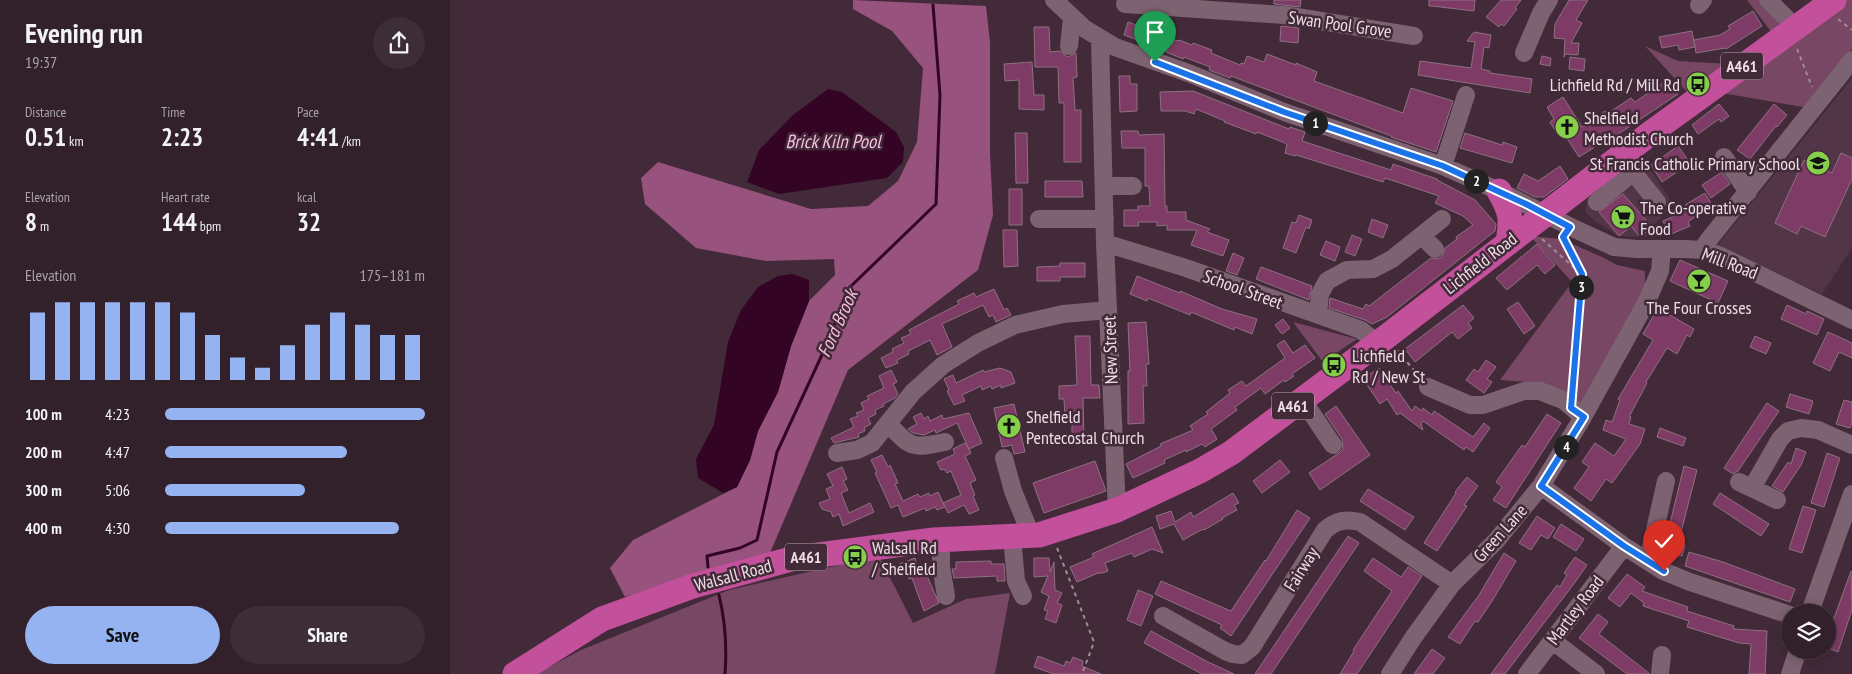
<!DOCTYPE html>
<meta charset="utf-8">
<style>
:root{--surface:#32202b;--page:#3d2d37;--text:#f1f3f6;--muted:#a8a3a9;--line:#4d3e47;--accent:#95b2f1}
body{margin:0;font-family:"PT Sans Narrow",sans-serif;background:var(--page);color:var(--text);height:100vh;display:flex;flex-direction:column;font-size:19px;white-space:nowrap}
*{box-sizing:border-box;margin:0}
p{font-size:16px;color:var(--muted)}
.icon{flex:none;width:28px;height:28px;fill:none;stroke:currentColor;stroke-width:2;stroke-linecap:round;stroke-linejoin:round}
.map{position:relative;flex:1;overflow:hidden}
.sheet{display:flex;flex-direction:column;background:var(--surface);width:450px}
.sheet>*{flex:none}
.controls{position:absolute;left:1331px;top:604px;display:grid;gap:10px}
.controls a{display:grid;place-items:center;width:55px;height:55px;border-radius:50%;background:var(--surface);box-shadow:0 2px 12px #0003,0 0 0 1px var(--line);font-size:25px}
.pin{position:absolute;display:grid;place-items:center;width:42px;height:42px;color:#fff;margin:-51px -21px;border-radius:50% 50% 50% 0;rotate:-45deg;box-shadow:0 0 5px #0007}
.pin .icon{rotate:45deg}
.km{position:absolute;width:25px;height:25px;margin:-12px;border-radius:50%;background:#222;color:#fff;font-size:14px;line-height:25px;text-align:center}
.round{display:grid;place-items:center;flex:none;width:52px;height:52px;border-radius:26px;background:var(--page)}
.headline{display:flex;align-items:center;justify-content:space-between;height:85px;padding:0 25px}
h1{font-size:28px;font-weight:700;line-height:38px}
.stats{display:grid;grid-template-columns:repeat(3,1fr);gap:8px;height:85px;padding:5px 25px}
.stats div{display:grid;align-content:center}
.stats b{font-size:25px;font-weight:700}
.stats small{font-size:14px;font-weight:400}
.stats p{font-size:14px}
.chart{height:140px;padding:10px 25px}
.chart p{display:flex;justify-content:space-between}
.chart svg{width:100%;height:90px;margin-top:5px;stroke:var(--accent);stroke-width:6}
.action{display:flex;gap:10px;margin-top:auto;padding:10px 25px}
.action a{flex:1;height:58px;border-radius:30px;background:var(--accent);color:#111;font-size:20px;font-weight:700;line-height:58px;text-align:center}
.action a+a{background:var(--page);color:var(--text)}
ul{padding:0 25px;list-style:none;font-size:16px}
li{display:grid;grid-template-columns:80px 60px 1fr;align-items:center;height:38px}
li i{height:12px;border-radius:6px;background:var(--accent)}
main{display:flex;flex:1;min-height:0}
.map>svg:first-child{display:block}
</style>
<main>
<section class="sheet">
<div class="headline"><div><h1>Evening run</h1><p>19:37</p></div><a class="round"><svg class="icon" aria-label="share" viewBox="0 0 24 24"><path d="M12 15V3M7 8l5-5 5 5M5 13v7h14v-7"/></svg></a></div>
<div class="stats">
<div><p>Distance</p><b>0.51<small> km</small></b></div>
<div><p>Time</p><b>2:23</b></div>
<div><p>Pace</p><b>4:41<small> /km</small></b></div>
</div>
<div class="stats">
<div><p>Elevation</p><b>8<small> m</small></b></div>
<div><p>Heart rate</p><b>144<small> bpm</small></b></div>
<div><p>kcal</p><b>32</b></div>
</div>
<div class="chart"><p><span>Elevation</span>175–181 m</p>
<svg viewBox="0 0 160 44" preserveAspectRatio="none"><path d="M5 44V11M15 44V6M25 44V6M35 44V6M45 44V6M55 44V6M65 44V11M75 44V22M85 44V33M95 44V38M105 44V27M115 44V17M125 44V11M135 44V17M145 44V22M155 44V22"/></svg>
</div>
<ul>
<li><b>100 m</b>4:23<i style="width:100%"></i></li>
<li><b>200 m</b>4:47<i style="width:70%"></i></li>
<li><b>300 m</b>5:06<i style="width:54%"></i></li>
<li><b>400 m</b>4:30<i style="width:90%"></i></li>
</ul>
<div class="action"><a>Save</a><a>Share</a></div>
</section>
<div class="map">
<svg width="1402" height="674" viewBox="0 0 1402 674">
<rect width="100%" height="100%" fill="#422a39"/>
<path fill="#523547" d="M1402 78V248L1372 294 1266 247Z
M1191 156 1223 204 1205 224 1196 237 1169 236 1146 222 1135 212 1137 199Z"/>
<path fill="#774764" d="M1297 0H1310L1324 12 1329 26 1322 33Z
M1392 0H1402V49L1353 107 1272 93Z
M1195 46 1228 61 1279 64 1238 93Z
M1080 236 1111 239 1152 257 1167 265 1195 271V290L1131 404 1122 397 1090 383 1050 380 1122 282Z
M843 322 907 339 873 362Z
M429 556 463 623 516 599 560 593 545 674H86L131 650 279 590Z"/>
<path fill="#97527d" d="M403 0 536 6 540 42V153L543 215 528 270 398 370 320 553 175 597 160 568 183 540 287 487 300 460 308 431 328 392 341 346 359 301 385 275 384 259 316 261 246 248 195 204 191 178 208 162 361 209 418 206 448 181 467 142 473 68 442 31 403 9Z"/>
<path fill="#340425" d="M378 89 392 92 446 132 454 147 453 162 437 178 329 194 297 182 309 150 343 115Z
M342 274 359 280V301L341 346 328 392 308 431 300 460 287 487 273 493 248 478 246 459 264 425 278 342 291 310 308 287 328 276Z"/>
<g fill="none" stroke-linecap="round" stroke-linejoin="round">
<path stroke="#340425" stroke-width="3" d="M258 567 257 556 290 548 307 540 327 452 377 344 398 289 486 204 490 95 483 5
M269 595C275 620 277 648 275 674"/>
</g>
<path fill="#7e3b65" stroke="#8d7181" d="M824 0H851L850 7 824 4Z
M979 0H1025L1024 11 982 6H979Z
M1051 0H1071L1065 8 1067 9 1054 26 1051 24 1049 27 1036 17Z
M1119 0H1138L1126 20 1132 23 1121 43H1129L1128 55 1115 54 1114 57 1115 39 1104 38 1105 24Z
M1303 11 1312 26 1276 49 1275 48 1246 53 1244 40 1270 35 1280 29 1278 26Z
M678 22 728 41 729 40 742 45 743 43 762 50 761 53 790 65 791 63 794 64 797 56 814 62 817 54 846 65V63L867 72 864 81 953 113 961 88 1003 101 986 152 941 137V136L781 76 780 78 759 70 760 67 734 57 733 59 716 52 717 51 674 35Z
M831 26 849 28 848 43 830 41Z
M584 27H599L600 52 610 51 618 57 626 53 627 77 623 78 625 110H631V162H614V103H609L608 67H585Z
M1242 31 1245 47 1229 50 1228 45 1212 48 1209 37Z
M1024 32 1041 35 1039 48 1034 47 1031 69 1040 71V73L1082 79 1080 93 968 75 970 61 1021 68 1025 42 1017 41Z
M1092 56 1101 58 1100 66 1090 64Z
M1120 57 1135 59 1134 71 1119 69Z
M582 62 584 95H594V110L569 109V80L555 81 554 64Z
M669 76H680V84H687V111L670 112Z
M1219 79 1228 94 1149 147 1148 145 1129 157 1113 132 1108 135 1100 122 1104 119 1097 107 1113 97 1132 127 1155 111 1157 114 1181 98 1185 102Z
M743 91 839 129 840 127 855 132 852 141 941 170 943 164 987 179V180L1025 200 1046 224 1045 231 937 317 922 324 915 320 879 308 880 298 913 309 916 304 919 306 981 258 987 259 992 257 995 248 1007 239 1006 237 1023 225 1013 216 985 203 989 196 935 178 933 182 846 155 845 156 835 153 837 145 835 143 807 132 806 134 774 122 775 121 746 109 744 114 735 111H711L710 92Z
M1269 104 1279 116 1271 122 1269 119 1248 134 1242 125Z
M1324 104 1337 115 1327 127 1326 126 1300 159 1287 150Z
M671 131H688L689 135 714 134 715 206H717V212H736V220L760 229 757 232 779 240 773 256 741 245 747 230H717V225L707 226V222H688L689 226H674V210H688V206H700L699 186H695V148H672Z
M565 133H577L578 183H566Z
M1015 133 1052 145 1053 142 1067 147 1062 163 1010 148Z
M1228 146 1240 163 1212 182 1201 165Z
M1391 153 1402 158V179L1375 237 1351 226 1347 234 1325 223 1354 160 1382 173Z
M1110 166 1118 179 1094 197H1085L1067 188 1074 174 1088 181Z
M1272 172 1280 184 1261 198 1252 185Z
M595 181H632L633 197H595Z
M559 189H572V225H559Z
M1255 193 1262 205 1238 222 1240 226 1219 235 1213 221 1238 210 1235 205Z
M1173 194 1202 227 1190 237 1181 226 1169 236 1149 212Z
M849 215 862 220 859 229 856 227 846 253 833 248 842 222 846 223Z
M922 219 938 225 933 238 918 232Z
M553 230H567L568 266 554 267Z
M902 235 912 239 905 256 895 252Z
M876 241 890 247 885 261 870 255Z
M1087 244 1105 265 1095 274 1087 265 1057 290 1046 278Z
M783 253 794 258 787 275 776 271Z
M1230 260 1278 281 1268 303 1220 281Z
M610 263H635V277H610V281H587V267L610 266Z
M811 267 862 286 859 300 806 279Z
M687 276 730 293V291L772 309 807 319 802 334 785 327 784 330 741 312 740 315 698 298 697 301 680 294Z
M544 289 554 310 557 308 561 315 546 322 543 315 539 317 533 305 492 324 502 347 487 355 480 340 458 351 459 354 447 360 448 363 436 368 431 358 443 352 442 349 454 343 451 338 461 334 459 330 509 304 507 301 524 293 526 297Z
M1068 302 1085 326 1074 334 1057 309Z
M1013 305 1024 318 1018 323 1022 328 1008 339 1002 332 965 362 955 349Z
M1337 305 1356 314 1357 311 1374 319 1367 335 1331 319Z
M1208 308 1244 329 1240 337 1237 335 1227 354 1217 348 1196 382 1197 383 1179 417H1181L1179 424 1195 429 1190 444 1162 483 1156 479 1141 501 1124 488 1139 467 1132 462 1145 443 1164 456 1176 439 1153 430 1156 420 1162 422 1170 400 1168 399 1203 340 1193 334Z
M833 319 840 328 832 334 825 325Z
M696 322 699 364H696L697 386H693L694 423 678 424V371H680L678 323Z
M1378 332 1402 343V358L1389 352 1380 371 1363 363Z
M625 336H640L641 385H649L650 398H633L634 442H622V419H615L614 399H609V386L627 385Z
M1305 336 1321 343 1316 354 1300 347Z
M834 340 843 353 855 345 865 358 842 374 844 376 835 382 834 380 815 394 811 388 785 407 787 410 761 429 767 439 755 447 752 444 736 452V450L714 460 715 463 683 478 676 464 711 446 710 444 743 430 740 426 758 414 756 412 780 393 778 390 792 381 796 386 835 358 827 345Z
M1036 360 1046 367 1037 379 1042 382 1034 393 1016 380 1024 369 1028 372Z
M550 368 561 372 565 383 551 388V385L542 389 541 386 532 390 531 386 512 395 515 401 504 405 497 391 499 390 494 379 503 375 506 383 533 370 534 372Z
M929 368 946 393 948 391 962 411 965 406 972 411 973 408 982 415 984 411 1023 437 1034 423 1040 428 1023 452 1016 447 1014 450 973 421 971 424 973 430 950 413 947 415 937 399 930 404 913 379Z
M441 370 447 382 443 384 448 394 445 398 433 404 434 406 425 410 426 414 418 418 421 424 414 428 415 431 408 434 409 437 384 443 381 438 404 427 400 419 408 416 406 413 414 410 411 403 419 399 417 396 434 388 429 376Z
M1340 394 1363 401 1359 414 1336 407Z
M1394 400 1402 402V423L1400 428 1386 424Z
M1317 403 1329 411 1288 471 1283 474 1274 468Z
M564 404 575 452 564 454 562 445 552 447 544 408Z
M886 406 920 455 870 490 859 473 889 453 893 449 892 439 875 414Z
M471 413 474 419 478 416 480 421 492 415 493 419 519 413 532 443 519 449 521 453 515 456 526 480 520 483 525 495 523 496 529 510 519 514 514 505 498 513 493 503 511 495 501 471 497 473 494 469 491 470 487 462 505 454 503 449 515 443 519 449 507 423 486 433 485 430 474 435 463 433 458 429 467 424 463 417Z
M1097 414 1111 423 1056 508 1043 500 1052 487 1046 482 1072 445 1075 447Z
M1210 428 1236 438 1233 446 1207 437Z
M1346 448 1356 452 1351 465 1333 492 1322 486 1338 462 1341 464Z
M1377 453 1390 458 1374 507 1361 503Z
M432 455 438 467 440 465 448 483 445 484 453 501 468 494 470 497 479 493 480 496 488 492 495 507 487 510 485 507 476 511 475 508 453 517 448 505 441 508 425 473 427 472 421 460Z
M830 460 840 472 812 493 803 481Z
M645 461 656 491 594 513 583 483Z
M1234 466 1247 470 1228 544 1235 545 1232 556 1213 552Z
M392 467 397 479 393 481 398 490 391 493 399 513 420 503 424 512 393 526 389 514 383 517 381 512 372 509 369 503 380 499 376 489 383 486 377 474Z
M1017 477 1028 486 1014 505 1017 506 987 551 974 543 1006 493 1005 492Z
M918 489 964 517 955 530 910 501Z
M783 493 789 503 784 505 787 510 772 518 773 519 754 530 753 529 733 540 724 524 710 529 706 516 721 511 725 522 741 512 743 517Z
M1270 493 1319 524 1311 536 1263 504Z
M1353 506 1366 510 1352 553 1339 549Z
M847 510 860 518 781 636 770 628 772 625 705 594 711 581 781 611 815 560 816 561Z
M1087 516 1105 528 1098 539 1091 535 1081 550 1069 543Z
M1111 524 1134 539 1126 551 1103 537Z
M702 527 713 553 702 549 684 557 682 553 655 563 658 571 653 573H648L627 582 620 567 644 557 642 554Z
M898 536 909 543 874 595 821 674H805Z
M1239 552 1273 562 1345 589 1340 602 1235 566Z
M1054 553 1066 561 1042 601 1028 622 1025 621 1010 644 998 637 1029 595Z
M1125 557 1137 565 1123 585 1055 674H1041L1107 585 1110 587 1117 575 1114 573Z
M465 558 468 567 471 566 475 577 477 576 489 603 474 611 462 578 459 579 456 571 452 572 449 564Z
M584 558H599L600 572 604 562 605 590 612 593 607 603 612 605 606 623 595 619 598 611 594 610 599 596 591 592 598 576 584 577Z
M923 558 951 577 958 567 972 576 907 674H890L904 651 903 650 942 591 914 571Z
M541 561V564H554L555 581H547V576L504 578 502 569H506V562Z
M1401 571 1402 610 1388 652 1378 648V635Z
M1177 574 1195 587 1192 591 1238 607 1237 611 1284 626 1283 629 1317 631 1315 674H1299L1301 644 1289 643 1237 627 1239 621 1193 606 1194 603 1181 593 1170 607 1158 598Z
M688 590 703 596 691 626 677 620Z
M1148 614 1158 622 1149 634 1200 674H1177L1129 638Z
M701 631 756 661 784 674H752L694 643Z
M982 649 995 658 983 674H964Z
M588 656 614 666 616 661 620 663 623 657 633 661 632 666 651 674H604L584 667Z"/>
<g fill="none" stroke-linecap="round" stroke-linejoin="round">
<path stroke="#9f8c97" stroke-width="2" stroke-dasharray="4 4" stroke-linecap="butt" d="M1388 19 1402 30
M1347 49 1362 87
M1092 239 1130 273
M1114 239 1132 274 1123 390
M947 350 968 375
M607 548 644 642 632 674"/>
<path stroke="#7d6271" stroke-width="18" d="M604 0 635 29 665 47 741 74 834 112 993 166 1049 191 1125 229 1164 247 1187 249H1235L1253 250 1271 256 1402 320
M1318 0 1345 27
M675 4 834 15 964 36
M1249 5 1253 0
M650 39 655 243 667 510
M619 46 622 18
M1074 53 1091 13 1099 0
M1171 157 1207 202
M1274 157 1298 192
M993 166 1016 95
M654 186H683
M1147 202 1183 172
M589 219H655
M972 236 985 249
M655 243 736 268 911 330 927 343
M1253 250 1257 242 1402 60
M868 315 870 294 877 281 897 270 923 269 942 259 992 219
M978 387 1020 405H1033L1074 391H1090L1113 400 1133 417
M852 399 883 445
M438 424C462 448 461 449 495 442
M387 453 407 450 422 443 463 392 493 365 528 343 565 325 613 314 658 310
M554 458 563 491 581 535
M1289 482 1327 500
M1091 486 1174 546 1213 571 1240 582 1340 615
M1302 488 1330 439 1338 431 1351 428 1368 430 1402 445
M562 537 566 581 573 596
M491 540V566L496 596
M1198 561 1216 481
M1360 612 1402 494
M713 616 775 651 783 654 792 655 802 647 875 530C887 520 895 519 910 522L1002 584
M1103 641 1146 674
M940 674 963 638 1002 584 1046 541 1091 486 1133 417 1197 301 1210 271 1212 249
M1077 674 1174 546
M1210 674 1212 655
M1340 674 1348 650"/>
<path stroke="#c3509b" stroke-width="25" d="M1049 191C1061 212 1062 218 1058 242
M65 674 152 619 243 586 345 558 484 540 589 535 667 510 750 471 781 453 936 337 1202 132 1384 0"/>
</g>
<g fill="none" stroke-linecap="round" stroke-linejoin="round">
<defs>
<path id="route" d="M705 62 834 112 993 166 1076 204 1120 227 1113 237 1132 274 1121 408 1134 417 1091 486 1174 546 1214 571"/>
</defs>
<use href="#route" stroke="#fff" stroke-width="10"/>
<use href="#route" stroke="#1a73e8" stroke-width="6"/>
</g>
<defs>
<symbol id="bus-disc" viewBox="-11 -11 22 22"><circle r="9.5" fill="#86cf4b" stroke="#422a39"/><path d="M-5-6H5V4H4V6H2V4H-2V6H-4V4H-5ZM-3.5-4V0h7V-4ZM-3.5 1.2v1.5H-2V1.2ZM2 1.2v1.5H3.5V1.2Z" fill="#111"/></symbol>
<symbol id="church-disc" viewBox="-11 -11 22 22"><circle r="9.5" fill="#86cf4b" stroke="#422a39"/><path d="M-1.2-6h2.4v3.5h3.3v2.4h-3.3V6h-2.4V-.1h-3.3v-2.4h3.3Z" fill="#111"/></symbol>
<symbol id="school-disc" viewBox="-11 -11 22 22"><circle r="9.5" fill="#86cf4b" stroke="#422a39"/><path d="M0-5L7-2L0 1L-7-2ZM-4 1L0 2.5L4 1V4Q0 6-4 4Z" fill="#111"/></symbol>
<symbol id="supermarket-disc" viewBox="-11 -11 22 22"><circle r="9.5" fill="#86cf4b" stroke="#422a39"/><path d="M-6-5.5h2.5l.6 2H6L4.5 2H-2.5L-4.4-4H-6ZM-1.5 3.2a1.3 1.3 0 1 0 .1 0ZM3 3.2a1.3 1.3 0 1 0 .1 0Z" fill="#111"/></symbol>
<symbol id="bar-disc" viewBox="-11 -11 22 22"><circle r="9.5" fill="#86cf4b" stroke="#422a39"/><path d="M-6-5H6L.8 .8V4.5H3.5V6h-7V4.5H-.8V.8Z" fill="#111"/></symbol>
</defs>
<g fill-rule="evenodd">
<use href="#bus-disc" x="1234" y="70" width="28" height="28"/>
<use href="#church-disc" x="1103" y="113" width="28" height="28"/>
<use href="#school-disc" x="1354" y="149" width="28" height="28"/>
<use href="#supermarket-disc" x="1159" y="203" width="28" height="28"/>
<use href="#bar-disc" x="1235" y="267" width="28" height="28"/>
<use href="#bus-disc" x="870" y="351" width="28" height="28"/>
<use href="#church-disc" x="545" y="412" width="28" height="28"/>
<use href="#bus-disc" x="391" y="543" width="28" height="28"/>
</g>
<g text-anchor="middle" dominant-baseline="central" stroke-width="5" stroke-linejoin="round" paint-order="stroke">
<g fill="#422a39" stroke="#baa8b2" stroke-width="1">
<rect x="1271" y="52.5" width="42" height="27" rx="4"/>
<rect x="822" y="392.5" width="42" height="27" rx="4"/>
<rect x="335" y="543.5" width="42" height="27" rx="4"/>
</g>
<g font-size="16" font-weight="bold" fill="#eedee6">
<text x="1292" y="66">A461</text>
<text x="843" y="406">A461</text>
<text x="356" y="557">A461</text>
</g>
<g font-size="18" fill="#eedee6" stroke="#422a39">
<text transform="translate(890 24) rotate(8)">Swan Pool Grove</text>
<text transform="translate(1030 263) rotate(-38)">Lichfield Road</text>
<text transform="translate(1280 263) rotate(21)">Mill Road</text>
<text transform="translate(793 289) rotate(20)">School Street</text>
<text transform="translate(660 350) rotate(-92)">New Street</text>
<text transform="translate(1050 533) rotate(-48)">Green Lane</text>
<text transform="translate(851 569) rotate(-58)">Fairway</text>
<text transform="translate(283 575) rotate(-15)">Walsall Road</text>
<text transform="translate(1125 610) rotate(-53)">Martley Road</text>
</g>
<g font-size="18" fill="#eedee6" stroke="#422a39" text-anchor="start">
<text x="1230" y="84" text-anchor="end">Lichfield Rd / Mill Rd</text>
<text x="1134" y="117">Shelfield<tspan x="1134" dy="21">Methodist Church</tspan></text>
<text x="1350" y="163" text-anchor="end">St Francis Catholic Primary School</text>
<text x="1190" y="207">The Co-operative<tspan x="1190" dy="21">Food</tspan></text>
<text x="1249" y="307" text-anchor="middle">The Four Crosses</text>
<text x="902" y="355">Lichfield<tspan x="902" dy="21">Rd / New St</tspan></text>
<text x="576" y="416">Shelfield<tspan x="576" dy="21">Pentecostal Church</tspan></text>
<text x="422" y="547">Walsall Rd<tspan x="422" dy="21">/ Shelfield</tspan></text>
</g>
<g font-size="19" font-style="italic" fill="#fbbfe2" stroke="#422a39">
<text x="383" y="141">Brick Kiln Pool</text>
<text transform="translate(387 323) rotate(-66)">Ford Brook</text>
</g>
</g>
</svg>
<div class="controls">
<a><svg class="icon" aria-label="layers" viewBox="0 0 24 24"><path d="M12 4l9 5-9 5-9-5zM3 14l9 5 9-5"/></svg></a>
</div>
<div class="pin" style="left:705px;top:62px;background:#1e9e55"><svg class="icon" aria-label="arrive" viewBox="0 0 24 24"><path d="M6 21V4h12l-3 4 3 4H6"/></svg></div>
<div class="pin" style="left:1214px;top:571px;background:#d93025"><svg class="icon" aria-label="check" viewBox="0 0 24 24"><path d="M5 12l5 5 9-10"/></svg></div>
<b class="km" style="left:865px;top:123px">1</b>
<b class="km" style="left:1026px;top:181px">2</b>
<b class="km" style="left:1131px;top:287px">3</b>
<b class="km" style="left:1116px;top:447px">4</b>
</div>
</main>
